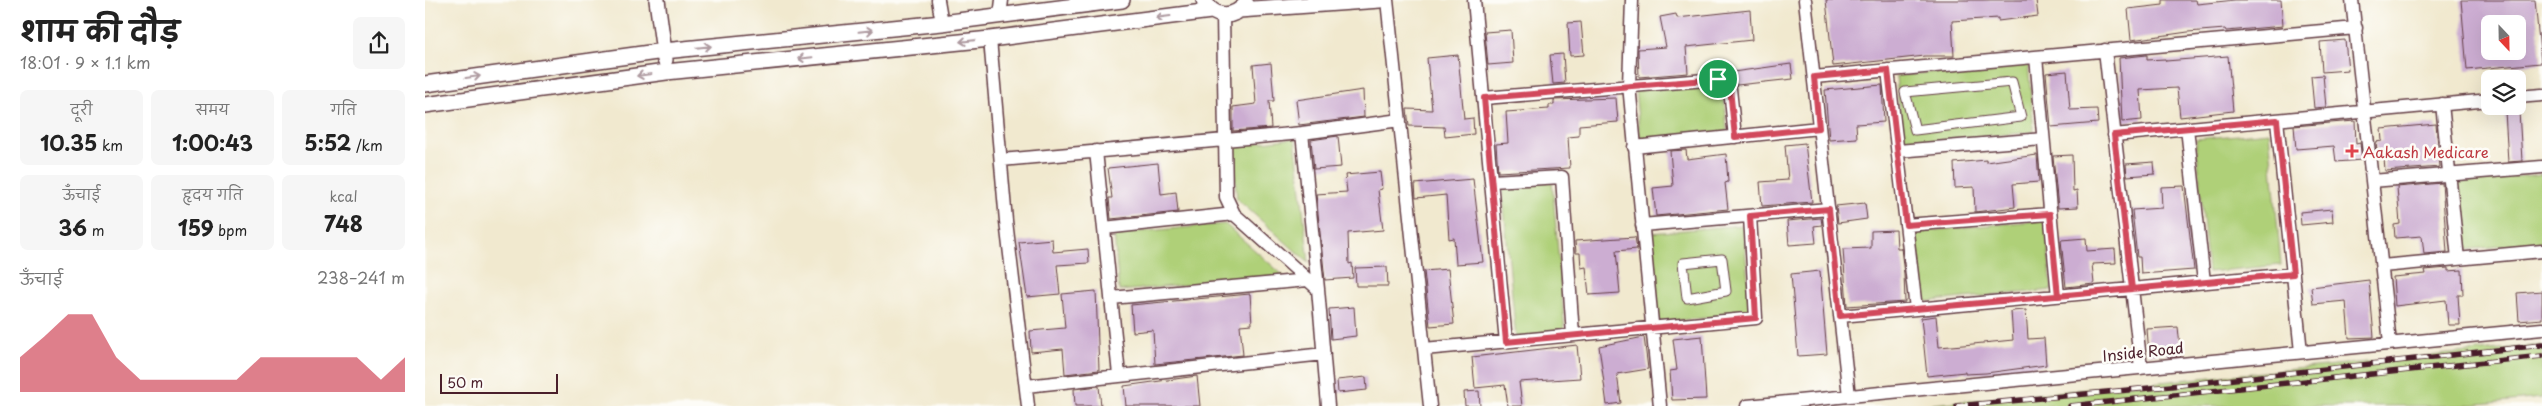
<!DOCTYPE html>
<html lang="hi">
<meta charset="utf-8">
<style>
:root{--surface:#fff;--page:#f6f6f6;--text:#222;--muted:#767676;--accent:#d1495b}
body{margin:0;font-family:"Playpen Sans","Playpen Sans Deva",sans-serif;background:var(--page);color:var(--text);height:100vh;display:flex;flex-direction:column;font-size:19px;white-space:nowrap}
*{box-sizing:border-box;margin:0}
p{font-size:16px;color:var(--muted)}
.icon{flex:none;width:28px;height:28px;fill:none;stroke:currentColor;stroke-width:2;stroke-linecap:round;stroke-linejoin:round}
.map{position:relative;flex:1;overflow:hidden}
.details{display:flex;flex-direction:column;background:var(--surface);width:425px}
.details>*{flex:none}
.needle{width:32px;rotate:158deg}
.fabs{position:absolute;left:2056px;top:15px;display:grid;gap:10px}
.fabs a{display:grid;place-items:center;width:45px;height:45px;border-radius:8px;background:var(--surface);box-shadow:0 5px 20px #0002;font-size:25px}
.scale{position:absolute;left:15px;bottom:12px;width:118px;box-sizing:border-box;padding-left:5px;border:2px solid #4a1f2b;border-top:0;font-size:14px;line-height:18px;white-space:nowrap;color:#4a1f2b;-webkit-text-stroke:4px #fdfcf7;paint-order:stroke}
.pin{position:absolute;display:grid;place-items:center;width:42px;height:42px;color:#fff;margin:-21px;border:2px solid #fff;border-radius:50%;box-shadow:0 1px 5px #0007}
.round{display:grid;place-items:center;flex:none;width:52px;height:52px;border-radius:8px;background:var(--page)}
.headline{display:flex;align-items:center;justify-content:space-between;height:85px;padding:0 20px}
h1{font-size:28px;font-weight:700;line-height:38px}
.metrics{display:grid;grid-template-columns:repeat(3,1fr);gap:8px;height:85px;padding:5px 20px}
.metrics div{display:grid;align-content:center;border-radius:8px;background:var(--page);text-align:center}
.metrics b{font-size:21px;font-weight:700}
.metrics small{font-size:14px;font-weight:400}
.metrics p{font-size:14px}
.chart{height:140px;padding:10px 20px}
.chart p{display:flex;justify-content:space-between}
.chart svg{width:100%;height:90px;margin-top:5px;fill:var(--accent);opacity:.7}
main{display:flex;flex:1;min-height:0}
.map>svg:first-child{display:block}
</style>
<main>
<section class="details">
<div class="headline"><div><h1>शाम की दौड़</h1><p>18:01 · 9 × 1.1 km</p></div><a class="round"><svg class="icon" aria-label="share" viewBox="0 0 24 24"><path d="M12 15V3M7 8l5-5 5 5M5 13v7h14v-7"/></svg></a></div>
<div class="metrics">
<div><p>दूरी</p><b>10.35<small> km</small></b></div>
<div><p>समय</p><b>1:00:43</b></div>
<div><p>गति</p><b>5:52<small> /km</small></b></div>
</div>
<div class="metrics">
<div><p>ऊँचाई</p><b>36<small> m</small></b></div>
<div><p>हृदय गति</p><b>159<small> bpm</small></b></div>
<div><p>kcal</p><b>748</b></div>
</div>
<div class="chart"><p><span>ऊँचाई</span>238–241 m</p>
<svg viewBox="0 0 160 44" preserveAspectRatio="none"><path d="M0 44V27L10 17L20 6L30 6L40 27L50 38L60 38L70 38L80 38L90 38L100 27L110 27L120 27L130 27L140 27L150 38L160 27V44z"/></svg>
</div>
</section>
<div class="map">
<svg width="2117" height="406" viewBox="0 0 2117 406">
<rect width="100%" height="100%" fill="#fdfcf7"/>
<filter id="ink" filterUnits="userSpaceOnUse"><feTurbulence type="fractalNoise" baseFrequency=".02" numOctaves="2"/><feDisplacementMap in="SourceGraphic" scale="10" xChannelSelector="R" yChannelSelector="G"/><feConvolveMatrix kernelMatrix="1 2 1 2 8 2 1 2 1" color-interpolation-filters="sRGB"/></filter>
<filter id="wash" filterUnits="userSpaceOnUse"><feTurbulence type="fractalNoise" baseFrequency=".0096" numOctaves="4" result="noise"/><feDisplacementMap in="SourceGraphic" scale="20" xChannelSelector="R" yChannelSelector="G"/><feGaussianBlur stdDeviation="1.12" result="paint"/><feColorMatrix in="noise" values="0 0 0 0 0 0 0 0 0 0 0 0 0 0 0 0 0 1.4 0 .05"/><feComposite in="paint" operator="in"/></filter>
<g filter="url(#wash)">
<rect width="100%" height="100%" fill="#f1e9cf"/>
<path fill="#afd078" stroke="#7c7852" d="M1603 63 1609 132 1477 144 1471 76Z
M1298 80 1302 132 1215 140 1210 88Z
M1844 132 1856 265 1783 272 1771 139Z
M870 138 884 263 812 199 807 146Z
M2117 174V242L2038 250 2031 183Z
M1127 181 1140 334 1091 339 1077 185Z
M1620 220 1627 290 1495 302 1489 232Z
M800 224 859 276 694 291 689 234Z
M1318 225 1326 314 1234 322 1226 233Z
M2117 345V398L2033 406H1487Z"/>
<g id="blocks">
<path fill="#ccadd2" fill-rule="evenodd" d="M1401 0H1611L1613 16 1573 21V18L1527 21 1529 56H1500L1408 66Z
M1738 0H1771L1772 4 1810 0H1856L1858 26 1801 31 1800 29 1763 32 1706 40 1703 9 1738 5Z
M2036 0H2110L2116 63 2042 70ZM2065 24H2092V51H2065Z
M1325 10 1327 40 1261 47 1263 73 1214 77 1213 49 1241 47 1235 17 1251 14 1252 18Z
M1156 22 1159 55 1145 56 1143 23Z
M1086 30 1088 63 1063 65 1060 32Z
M1920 40 1923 70 1897 72 1895 42Z
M1138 54 1140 83 1128 84 1125 55Z
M1033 55 1039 119 1048 118 1049 134 1020 137 1019 127 984 126 982 109 1007 110 1002 58Z
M1722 55V60L1740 59 1741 61 1803 56 1808 111 1755 117 1752 88 1715 90 1717 120 1697 122 1694 58Z
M846 63 849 101H844L846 128 808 131V107L831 104 828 65Z
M1366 64 1368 79 1312 85 1309 79 1308 72Z
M1642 71 1645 110 1672 109 1673 123 1626 127 1621 73Z
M1898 75 1901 107 1889 108 1886 76Z
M1457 85 1459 122 1431 124 1432 138 1404 140 1400 90Z
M938 90 939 117 874 125 871 100Z
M1191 98 1193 122 1154 125V136L1143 137 1145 168 1073 172 1071 144 1083 143 1081 112 1124 109V105H1129V100Z
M2080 111H2094L2097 161 2083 162Z
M1930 121 1931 144 1935 143 1937 160 1911 162 1909 146 1871 149 1869 126Z
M2011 124 2015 167 1960 171 1959 158H1953L1951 142 1957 141 1956 129Z
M913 136 916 167 889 169 886 140Z
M1380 143 1387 202 1337 206 1335 182 1363 180 1360 145Z
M1261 150 1262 159 1301 154 1303 182 1300 183 1303 209 1231 216 1228 188 1248 186 1245 151Z
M1612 155 1614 182 1588 184 1590 207 1550 212 1549 187 1530 188 1529 163 1561 160V162Z
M1647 155 1648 191 1652 190 1653 207 1633 208 1628 156Z
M1729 162 1730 174 1702 176 1701 164Z
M733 163 736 194 751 192 753 212 686 219 684 198H687L683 168Z
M955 172 957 189 953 190 958 230 923 233 924 264 927 263 928 278 900 280 891 194 922 192 920 175Z
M1048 179 1058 262 1031 264 1029 238 1024 239 1021 195 991 198 990 184Z
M2017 183 2022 252 1999 254 1997 236 1970 238 1969 225 1975 224 1972 187Z
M1759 186 1769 270 1716 274 1715 257H1712L1707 210 1737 208 1736 187Z
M1440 203 1442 219 1413 223 1411 206Z
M1907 209 1908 222 1876 225 1875 212Z
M1396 218 1397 225 1389 226 1391 243 1364 245 1362 221Z
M1471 230 1472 248H1476L1479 274 1480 302 1422 306 1418 249 1446 248V231Z
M1210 237 1212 249 1191 251 1195 293 1164 295 1161 267 1156 268 1155 253H1151L1150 241Z
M1661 238 1662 251 1690 249 1691 263 1667 264 1669 284 1641 287 1636 240Z
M627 239 628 252 663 249 664 263 632 265 635 294 602 297 594 242Z
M962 267 963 286H931L930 268Z
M2023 268V271L2037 270 2038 295H2033L2035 325H2023L2021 300 1970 306 1968 277 2001 274 2000 270Z
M1023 269 1029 324 1005 326 999 271Z
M1395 271 1402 354 1373 356 1366 274Z
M1944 280 1949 337 1924 338 1921 301 1888 304 1886 287Z
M671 291 674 370 640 374 638 349 606 352 605 331 640 328 637 294Z
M2117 291V319L2094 321 2092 293Z
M825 294 827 324 815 325 818 355 730 364 728 330 708 332 706 305Z
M929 307 931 336 906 339 904 309Z
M1601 310 1603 339 1619 338 1621 365 1561 373 1540 374V372L1502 376 1496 318 1511 316 1514 347 1538 345 1588 340 1586 311Z
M1753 327 1756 356 1743 357V353L1724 354 1722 329Z
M1277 336 1281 399 1247 400 1245 371 1252 370 1248 339Z
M1219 337 1223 369 1192 374 1196 403 1182 405 1174 346Z
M1152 345 1155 378 1094 382 1097 406H1083L1080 385 1050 388 1047 357Z
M772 376 775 406H701L699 386Z
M941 377 942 390 913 393 912 380Z
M674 386 676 406H650L649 389Z
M1054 391 1055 406H1040L1039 392Z"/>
</g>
</g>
<g filter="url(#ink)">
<use href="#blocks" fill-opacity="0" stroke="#633d44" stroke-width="1"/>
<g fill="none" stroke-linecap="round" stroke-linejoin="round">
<defs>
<path id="pedestrian" d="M1587 82 1596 117 1490 130 1480 92Z
M1297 259 1301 291 1262 298 1258 263Z"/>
<path id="minor" d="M513 0 517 23
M962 0 1005 406
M1049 0 1081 342
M1207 0 1204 85 1235 406
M1380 0 1424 396
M1927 0 1965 343
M798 15 801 197 809 214 893 289 903 406
M575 16 577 0
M565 39 581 221 603 406
M1680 50 1716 368
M1611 57 1633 296
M1463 70 1491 309
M1389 77 1931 28
M2092 97 2117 95
M1059 98 1293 79 1301 82 1305 89 1310 137
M2017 104 2033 259
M1852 120 1876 352
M1762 128 1779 282
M877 133 893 289
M1689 135 2065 100
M1209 147 1394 128
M671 151 694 375
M1473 151 1618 139
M576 160 877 133 975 120
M1067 181 1137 177 1148 335
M1947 181 2117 167
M1217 225 1403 209
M1481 225 1625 214
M679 228 809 214
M1957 266 2117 251
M686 298 883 280
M1415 316 1868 274
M999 349 1331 318 1325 216
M601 386 899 354
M1322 406 2117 329"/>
<path id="tertiary" d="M232 0 240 60
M779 0C788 19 808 19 821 4
M814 10 955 0
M0 84 239 51 517 23 697 0
M0 105 241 72 565 39 786 11"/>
</defs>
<use href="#pedestrian" stroke="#633d44" stroke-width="11"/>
<use href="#minor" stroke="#633d44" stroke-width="15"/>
<use href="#tertiary" stroke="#633d44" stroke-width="18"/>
<use href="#pedestrian" stroke="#fff" stroke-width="9"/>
<use href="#minor" stroke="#fff" stroke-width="12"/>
<use href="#tertiary" stroke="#fff" stroke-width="15"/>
<defs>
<path id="rail" d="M1532 406 1746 386 2117 345
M1645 406 2117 356"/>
</defs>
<use href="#rail" stroke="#4a1f2b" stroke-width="5.5"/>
<use href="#rail" stroke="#fdfcf7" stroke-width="4" stroke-dasharray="11" stroke-linecap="butt"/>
</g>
<defs><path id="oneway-shaft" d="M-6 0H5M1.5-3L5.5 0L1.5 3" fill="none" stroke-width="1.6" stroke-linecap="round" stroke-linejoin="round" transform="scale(1.25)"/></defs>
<g stroke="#ae9aa0">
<use href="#oneway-shaft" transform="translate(738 17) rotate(173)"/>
<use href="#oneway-shaft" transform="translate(441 31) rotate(-6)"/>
<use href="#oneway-shaft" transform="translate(542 41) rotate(174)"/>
<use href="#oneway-shaft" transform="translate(279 47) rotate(-6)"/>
<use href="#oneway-shaft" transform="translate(380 58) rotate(174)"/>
<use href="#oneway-shaft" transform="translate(219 75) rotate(172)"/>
<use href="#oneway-shaft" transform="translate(48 77) rotate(-8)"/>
</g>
</g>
<g fill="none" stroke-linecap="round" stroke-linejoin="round" filter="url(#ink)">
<defs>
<path id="route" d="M1293 79 1059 98 1081 342 1331 318 1325 216 1404 209 1415 316C1566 302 1717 288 1868 274L1852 120 1689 135 1707 289 1633 296 1625 214 1481 225 1463 70 1389 77 1394 128 1310 137 1305 89 1300 82 1293 79"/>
</defs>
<use href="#route" stroke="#fff" stroke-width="10"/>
<use href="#route" stroke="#d1495b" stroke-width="6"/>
</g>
<path fill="#e0444e" stroke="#fdfcf7" stroke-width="2" d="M1924.5 143.5h5v5h5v5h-5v5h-5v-5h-5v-5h5z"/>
<g text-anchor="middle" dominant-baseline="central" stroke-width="5" stroke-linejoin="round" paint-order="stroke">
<g font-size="15" fill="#be3a42" stroke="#fdfcf7" text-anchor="start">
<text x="1938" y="151">Aakash Medicare</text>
</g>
<g font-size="15" fill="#4a1f2b" stroke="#fdfcf7">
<text transform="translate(1718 351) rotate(-6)">Inside Road</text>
</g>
</g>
</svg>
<div class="fabs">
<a><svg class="needle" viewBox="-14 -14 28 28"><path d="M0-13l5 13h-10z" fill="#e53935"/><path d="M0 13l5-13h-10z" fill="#767676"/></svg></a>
<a><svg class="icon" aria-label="layers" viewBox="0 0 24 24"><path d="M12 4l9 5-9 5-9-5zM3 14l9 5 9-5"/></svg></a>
</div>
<div class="scale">50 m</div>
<div class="pin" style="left:1293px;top:79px;background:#1e9e55"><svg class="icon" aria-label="arrive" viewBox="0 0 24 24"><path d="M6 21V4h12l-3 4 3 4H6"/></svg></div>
</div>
</main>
